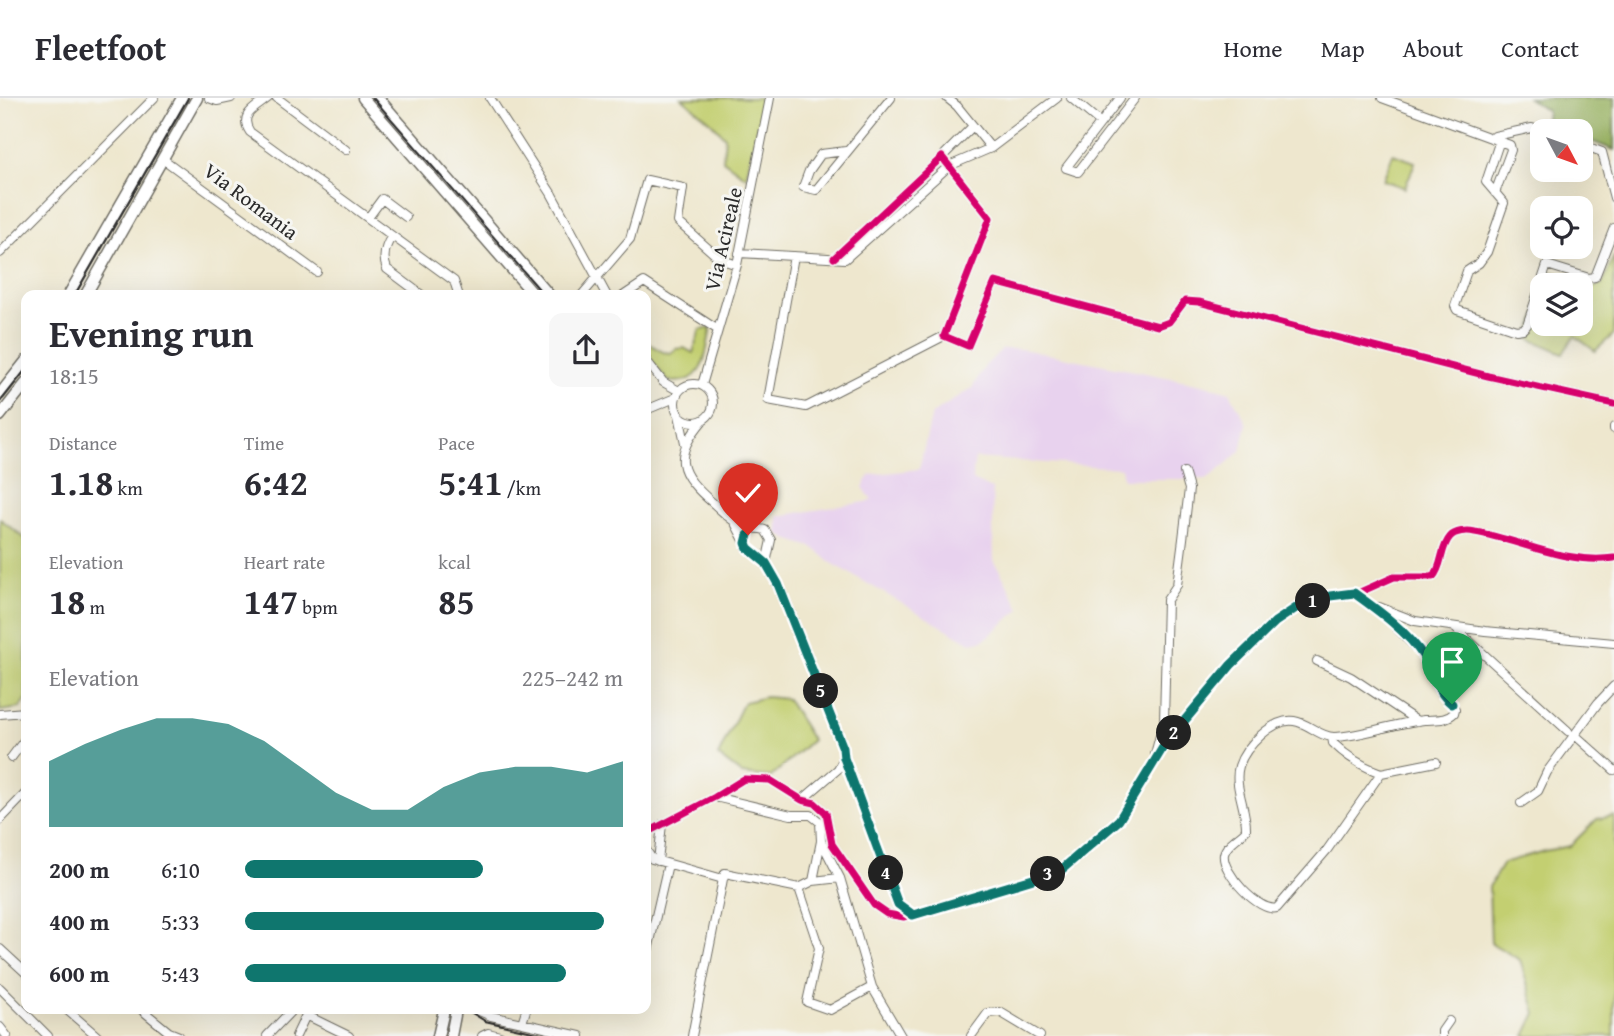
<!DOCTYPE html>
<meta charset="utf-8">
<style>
:root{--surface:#fff;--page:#f7f7f7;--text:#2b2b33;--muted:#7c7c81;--line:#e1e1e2;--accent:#0f766e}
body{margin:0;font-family:"Gentium Book Plus",serif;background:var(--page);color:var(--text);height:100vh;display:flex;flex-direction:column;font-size:26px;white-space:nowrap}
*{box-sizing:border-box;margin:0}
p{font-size:23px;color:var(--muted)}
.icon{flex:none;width:38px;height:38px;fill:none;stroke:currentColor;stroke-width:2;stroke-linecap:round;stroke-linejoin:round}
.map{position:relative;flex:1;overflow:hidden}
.side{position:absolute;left:21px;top:192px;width:630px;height:724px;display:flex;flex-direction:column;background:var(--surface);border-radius:14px;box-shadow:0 7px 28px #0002}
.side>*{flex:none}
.needle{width:46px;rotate:131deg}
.fabs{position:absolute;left:1530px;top:21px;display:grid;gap:14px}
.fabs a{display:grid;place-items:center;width:63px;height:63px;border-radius:14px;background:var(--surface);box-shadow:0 7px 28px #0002;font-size:35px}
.pin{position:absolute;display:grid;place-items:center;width:60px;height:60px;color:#fff;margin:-72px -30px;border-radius:50% 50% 50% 0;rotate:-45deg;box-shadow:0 0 7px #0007}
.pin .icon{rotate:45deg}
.km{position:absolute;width:35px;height:35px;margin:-18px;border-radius:50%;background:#222;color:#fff;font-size:19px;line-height:35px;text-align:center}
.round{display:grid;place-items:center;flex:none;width:74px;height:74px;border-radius:14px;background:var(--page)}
.headline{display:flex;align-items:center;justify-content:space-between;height:119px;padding:0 28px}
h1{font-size:38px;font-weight:600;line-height:52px}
.stats{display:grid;grid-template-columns:repeat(3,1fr);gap:10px;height:119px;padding:7px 28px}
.stats div{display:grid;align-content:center}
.stats b{font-size:35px;font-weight:600}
.stats small{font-size:19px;font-weight:400}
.stats p{font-size:19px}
.chart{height:196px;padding:14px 28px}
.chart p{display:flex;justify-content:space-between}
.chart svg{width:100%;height:126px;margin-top:7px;fill:var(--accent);opacity:.7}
ul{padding:0 28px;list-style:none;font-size:23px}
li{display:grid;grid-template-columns:112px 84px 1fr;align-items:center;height:52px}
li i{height:18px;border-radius:9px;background:var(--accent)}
header{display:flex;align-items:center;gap:42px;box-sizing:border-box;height:98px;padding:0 35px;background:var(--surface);border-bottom:2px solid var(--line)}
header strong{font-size:33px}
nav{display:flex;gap:38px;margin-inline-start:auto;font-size:24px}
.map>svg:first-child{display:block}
</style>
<header>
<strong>Fleetfoot</strong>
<nav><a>Home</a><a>Map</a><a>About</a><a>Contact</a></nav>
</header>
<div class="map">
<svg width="1614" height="938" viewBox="0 0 1614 938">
<rect width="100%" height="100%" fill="#f6f6f2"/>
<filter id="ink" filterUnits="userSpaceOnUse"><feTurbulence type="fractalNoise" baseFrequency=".0143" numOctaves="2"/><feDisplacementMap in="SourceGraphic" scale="14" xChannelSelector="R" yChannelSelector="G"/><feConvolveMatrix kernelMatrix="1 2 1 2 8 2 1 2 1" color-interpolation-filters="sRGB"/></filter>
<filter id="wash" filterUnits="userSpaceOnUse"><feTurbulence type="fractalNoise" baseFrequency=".00686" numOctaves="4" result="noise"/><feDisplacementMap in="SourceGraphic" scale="28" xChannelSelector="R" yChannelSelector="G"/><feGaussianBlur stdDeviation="1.57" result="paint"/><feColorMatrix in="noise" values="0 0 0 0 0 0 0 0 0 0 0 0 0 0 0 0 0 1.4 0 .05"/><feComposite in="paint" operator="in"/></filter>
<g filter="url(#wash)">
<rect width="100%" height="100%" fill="#eee7ce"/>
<path fill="#e8d2ee" d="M1002 251H1022L1202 286 1230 294 1247 326 1241 353 1208 381H1123L1121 370 975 360 972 382 992 391 994 462 1020 511 984 542 971 545 830 464 814 450 787 441 778 435V418L872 403 863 389 870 377 919 371 932 316 972 290 985 268Z"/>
<path fill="#c3cf71" stroke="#777d4e" stroke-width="2" d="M682 0H764L746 79 723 62 725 39 710 23Z
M1393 56 1415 64 1405 90 1383 82Z
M1614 158V236L1595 253 1575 238 1563 255 1528 240 1542 204V226H1580V187H1548L1553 174 1595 189 1602 187Z
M711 230C705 257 705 289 668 283L650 261 646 244 663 254 671 255 676 251 684 250 693 255 700 232Z
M0 421 26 441V602L20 610 0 613Z
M766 599 787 601 812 642 771 679 742 676 718 658 744 604Z
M1614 718V938H1525L1536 915 1520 862 1491 845 1489 789 1503 765 1544 753 1570 748 1597 721Z"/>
<path fill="#9ab263" stroke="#626e47" stroke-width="2" d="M1528 0H1614V52L1580 39V33H1564L1545 26 1547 13Z"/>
</g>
<g filter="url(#ink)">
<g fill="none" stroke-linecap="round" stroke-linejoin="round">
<defs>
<path id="street" d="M209 0 217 3 231 0
M268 0C256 10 238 16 250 34L454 183 459 198
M277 0 346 52
M490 0 551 95 607 198
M947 0 957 8 991 50
M1071 0 1101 25
M1120 0 1066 70 1078 74 1135 0
M1382 0 1510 47 1511 52 1495 95
M1495 38 1532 30 1542 33
M1500 42 1486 84 1504 105 1487 154 1479 165 1467 173 1455 208 1457 212 1516 232 1523 231 1527 227 1547 167 1589 180 1595 179 1614 130
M1580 46 1602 54 1614 100
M846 53 821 56 809 73 803 89 816 92 891 0
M942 59 973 28
M163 61 317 174
M368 120 382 101 406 119
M392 138C385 148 382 159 387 171L423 198
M0 155 154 0
M739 155 845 161 949 68 991 50 1057 0
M794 158 768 302 806 309 944 238
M834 160 942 59 990 120 944 238 968 248 995 184 1158 228 1169 224 1185 203 1199 204 1488 278 1614 306
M581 198 630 141 647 82 683 90 678 124 720 161 737 167
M623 198 644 184 718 232
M646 262 663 284 679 293
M675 305a19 19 0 1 1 38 0a19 19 0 1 1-38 0Z
M702 287 737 167 770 0
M646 312 675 300
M679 317 685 345
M704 321C672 359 677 374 714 406 723 414 732 424 744 429 751 431 758 430 765 432L771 442 766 465 787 506 843 650 844 660 898 806 913 817
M1614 329V331
M736 427 748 450 766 465
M1379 509 1415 523 1485 533 1614 545
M1454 529 1568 633
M1317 563 1351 579 1417 623
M0 616 26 614
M1575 637 1614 672
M1332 639 1333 645C1346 658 1364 669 1381 675L1327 752 1277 810C1259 815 1221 774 1224 756 1226 746 1240 739 1246 732 1247 711 1233 688 1239 668 1245 649 1273 620 1294 623 1309 625 1319 639 1334 639 1364 638 1394 625 1424 622 1435 621 1446 623 1454 615L1455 611 1438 591 1422 556 1389 522 1354 495
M1155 656 1164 623 1167 502 1177 487 1183 441 1189 391 1184 374
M11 660 26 640
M1381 675 1436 664
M715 699 791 717H811L820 724 821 743 813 783
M802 702 838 671 844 660
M1521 705 1538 693 1547 674 1598 605 1614 588
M0 722 26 695
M646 735 715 699 744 681 770 682 802 702 815 705 826 715 832 746 874 807 887 816 904 819 1060 773 1119 722 1165 646 1231 567 1275 524 1302 506 1330 498 1358 495 1394 479H1433C1443 468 1440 450 1450 439 1455 433 1467 432 1475 434 1521 442 1566 467 1614 460
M821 743 840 780 872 889 901 938
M646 752 652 761 723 781
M658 763 662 726
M723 781 725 775 799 790 819 850 807 904 830 912 872 889
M799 790 813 783 840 780
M0 851 26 875
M646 861 668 766
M0 890 48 938
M67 912 97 938
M142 912 169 934 179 938
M477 912 491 918 580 938
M522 925 526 912
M0 929 7 938
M267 938 292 912
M296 938 306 917 349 938
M482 938 488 935 500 938
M692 938 723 781
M971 938 988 915 1000 914 1040 938
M1442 938V933L1449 923"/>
<path id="secondary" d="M363 0 535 198
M378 0 550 198
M68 198 182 0
M85 198 197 0
M0 296 26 263
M0 318 26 285
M438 938 444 912
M451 938 456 912"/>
</defs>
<use href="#street" stroke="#6f6d64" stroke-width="10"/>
<use href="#secondary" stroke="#6f6d64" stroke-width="13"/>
<use href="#street" stroke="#fff" stroke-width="8"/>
<use href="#secondary" stroke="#fff" stroke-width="10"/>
<path stroke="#2b2b2b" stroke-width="2" d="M373 0 545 198
M74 198 188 0
M0 304 26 271
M467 912 485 923 550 938"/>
<defs>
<path id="cycleway" d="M834 160 942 59 990 120 944 238 968 248 995 184 1158 228 1169 224 1185 203 1199 204 1488 278 1614 306
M646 735 715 699 744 681 770 682 802 702 815 705 826 715 832 746 874 807 887 816 904 819 1060 773 1119 722 1165 646 1231 567 1275 524 1302 506 1330 498 1358 495 1394 479H1433C1443 468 1440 450 1450 439 1455 433 1467 432 1475 434 1521 442 1566 467 1614 460"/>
</defs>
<use href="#cycleway" stroke="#f6f6f2" stroke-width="11"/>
<use href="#cycleway" stroke="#d6006c" stroke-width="7"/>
</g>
</g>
<g fill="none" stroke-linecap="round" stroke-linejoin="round" filter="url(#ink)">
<defs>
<path id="route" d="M748 437 746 445 748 450 766 465 778 486 843 650 844 660 898 806 913 817 1060 773 1119 722 1165 646 1231 567 1275 524 1302 506 1330 498 1354 495C1379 513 1407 533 1424 559 1434 576 1436 593 1452 606"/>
</defs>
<use href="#route" stroke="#fff" stroke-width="14"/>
<use href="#route" stroke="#0f766e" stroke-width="9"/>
</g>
<g text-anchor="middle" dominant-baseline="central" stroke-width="6" stroke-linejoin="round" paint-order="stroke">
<g font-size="21" fill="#2b2b2b" stroke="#f6f6f2">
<text transform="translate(251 103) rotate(37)">Via Romania</text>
<text transform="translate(723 141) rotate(-77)">Via Acireale</text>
</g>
</g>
</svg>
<div class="fabs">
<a><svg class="needle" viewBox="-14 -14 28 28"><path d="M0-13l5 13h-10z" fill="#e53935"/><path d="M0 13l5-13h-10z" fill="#7c7c81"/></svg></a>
<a><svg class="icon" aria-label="locate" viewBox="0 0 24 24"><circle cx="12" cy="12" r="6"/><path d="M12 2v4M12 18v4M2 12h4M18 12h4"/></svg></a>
<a><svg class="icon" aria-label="layers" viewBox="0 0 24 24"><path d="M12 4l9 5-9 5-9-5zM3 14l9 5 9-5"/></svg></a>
</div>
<div class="pin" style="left:1452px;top:606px;background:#1e9e55"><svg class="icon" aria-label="arrive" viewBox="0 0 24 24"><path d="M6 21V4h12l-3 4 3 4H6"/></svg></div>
<div class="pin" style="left:748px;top:437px;background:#d93025"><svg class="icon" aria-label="check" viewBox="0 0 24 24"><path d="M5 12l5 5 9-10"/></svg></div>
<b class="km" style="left:1313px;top:503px">1</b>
<b class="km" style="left:1174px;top:635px">2</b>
<b class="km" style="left:1048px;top:776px">3</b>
<b class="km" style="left:886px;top:775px">4</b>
<b class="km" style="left:821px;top:593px">5</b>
<section class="side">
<div class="headline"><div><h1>Evening run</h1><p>18:15</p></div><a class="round"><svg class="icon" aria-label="share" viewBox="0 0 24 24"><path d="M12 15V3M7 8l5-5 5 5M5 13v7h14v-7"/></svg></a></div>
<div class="stats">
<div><p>Distance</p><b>1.18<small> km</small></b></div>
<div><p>Time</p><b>6:42</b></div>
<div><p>Pace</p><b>5:41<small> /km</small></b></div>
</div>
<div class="stats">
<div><p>Elevation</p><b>18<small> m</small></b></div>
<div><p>Heart rate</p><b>147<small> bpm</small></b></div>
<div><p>kcal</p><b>85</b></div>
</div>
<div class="chart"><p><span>Elevation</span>225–242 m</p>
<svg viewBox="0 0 160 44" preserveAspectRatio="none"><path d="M0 44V21L10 15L20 10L30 6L40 6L50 8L60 14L70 23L80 32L90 38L100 38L110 30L120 25L130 23L140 23L150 25L160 21V44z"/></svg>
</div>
<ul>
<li><b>200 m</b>6:10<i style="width:63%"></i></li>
<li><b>400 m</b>5:33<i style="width:95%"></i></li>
<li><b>600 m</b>5:43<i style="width:85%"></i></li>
</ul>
</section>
</div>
